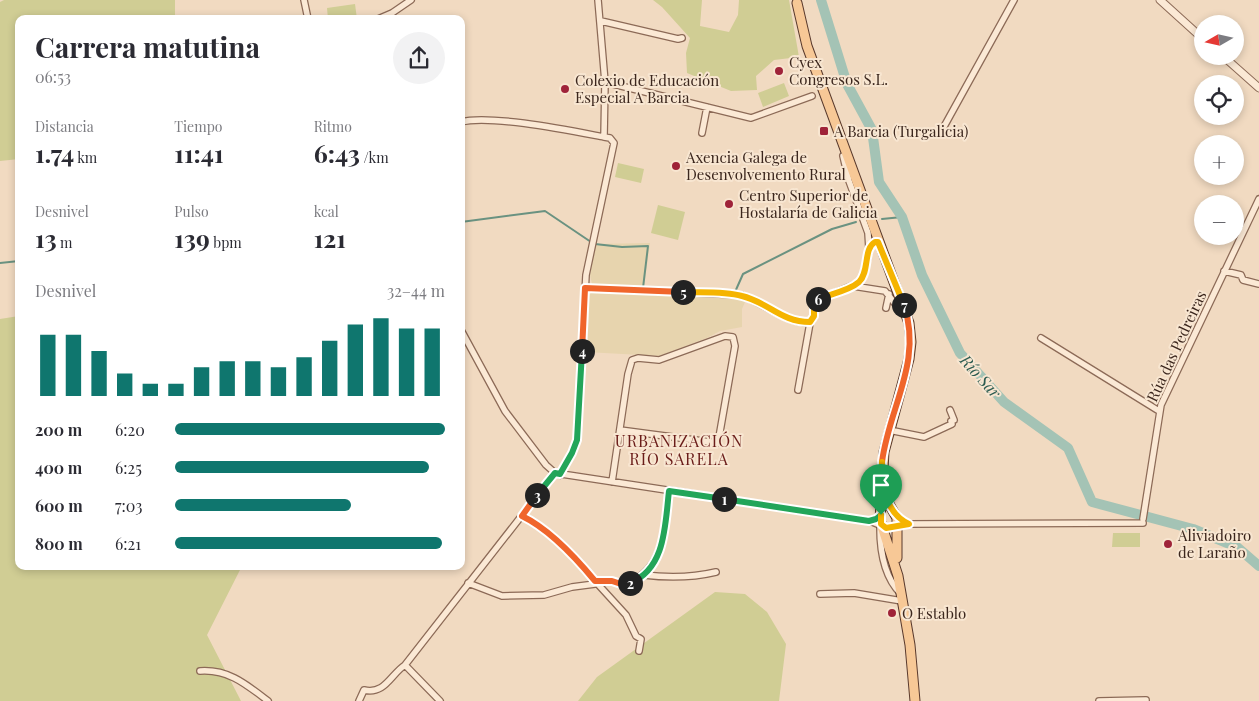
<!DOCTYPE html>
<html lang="es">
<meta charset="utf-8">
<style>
:root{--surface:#fff;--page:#f2f2f3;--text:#2b2b33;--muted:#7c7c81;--accent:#0f766e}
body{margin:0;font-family:"Playfair Display",serif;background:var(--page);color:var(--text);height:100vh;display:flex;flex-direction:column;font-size:19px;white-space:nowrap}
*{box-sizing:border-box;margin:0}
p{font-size:16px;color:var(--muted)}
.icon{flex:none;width:28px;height:28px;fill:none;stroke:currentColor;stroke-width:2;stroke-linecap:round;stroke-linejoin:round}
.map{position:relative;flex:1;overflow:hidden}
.details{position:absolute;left:15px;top:15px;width:450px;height:555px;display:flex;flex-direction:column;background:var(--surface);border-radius:10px;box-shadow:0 2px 8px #0003}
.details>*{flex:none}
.needle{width:32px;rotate:261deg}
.controls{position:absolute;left:1194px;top:15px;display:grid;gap:10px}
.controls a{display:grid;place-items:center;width:50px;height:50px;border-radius:50%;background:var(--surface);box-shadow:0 2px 8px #0003;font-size:25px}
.pin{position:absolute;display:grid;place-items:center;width:42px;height:42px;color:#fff;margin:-51px -21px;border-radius:50% 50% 50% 0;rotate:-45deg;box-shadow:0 0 5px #0007}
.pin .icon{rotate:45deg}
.km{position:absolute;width:25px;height:25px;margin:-12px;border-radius:50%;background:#222;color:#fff;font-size:14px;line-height:25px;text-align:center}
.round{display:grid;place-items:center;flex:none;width:52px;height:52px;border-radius:26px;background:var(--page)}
.head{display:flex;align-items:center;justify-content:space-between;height:85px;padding:0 20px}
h1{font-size:28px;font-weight:700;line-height:38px}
.figures{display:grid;grid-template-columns:repeat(3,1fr);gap:8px;height:85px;padding:5px 20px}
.figures div{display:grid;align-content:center}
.figures b{font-size:25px;font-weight:700}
.figures small{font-size:14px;font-weight:400}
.figures p{font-size:14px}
.chart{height:140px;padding:10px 20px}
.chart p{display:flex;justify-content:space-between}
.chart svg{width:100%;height:90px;margin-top:5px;stroke:var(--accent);stroke-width:6}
ul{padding:0 20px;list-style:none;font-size:16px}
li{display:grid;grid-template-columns:80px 60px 1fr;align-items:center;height:38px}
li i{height:12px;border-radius:6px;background:var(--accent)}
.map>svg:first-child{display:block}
</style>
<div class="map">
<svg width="1259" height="701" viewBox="0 0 1259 701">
<rect width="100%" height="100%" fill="#f1dac1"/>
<path fill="#e7d4ae" d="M650 243 644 287 592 284 590 275 595 244Z
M592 292 738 297 745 302 742 309V327L720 331 707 338 659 356 586 352 589 295Z"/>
<path fill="#d0cd94" d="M4 0H175V19H19V159L0 161V2Z
M653 0H702L700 26 729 32 738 15 739 0H789L799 57 774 60 756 76 757 90 731 91 687 73 686 53 690 38 662 7Z
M355 4 357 19H328L327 8Z
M784 83 789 96 763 107 758 93Z
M618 163 644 169 641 183 615 177Z
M658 205 685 212 678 240 651 233Z
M19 316V566H242L207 635 241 701H0V319Z
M1113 533H1140V547H1112Z
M715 592 745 594 767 612 786 644 779 701H578L597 677Z"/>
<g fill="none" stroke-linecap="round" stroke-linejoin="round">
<path stroke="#6a9281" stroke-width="2" d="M882 219 902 217
M461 222 545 211 591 242
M595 244 622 247 648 246 643 288
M0 263 19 261
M695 290 723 291
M735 292 743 274 832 229 856 222"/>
<path stroke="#a4c3b5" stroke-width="10" d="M821 0 847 84 872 130 879 182 902 217 922 275 960 353 1004 402 1068 448 1092 502 1193 529 1237 547 1259 566"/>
<defs>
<path id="minor" d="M304 0 308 19
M598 0 605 82 604 137
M378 19 392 13 411 0
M601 21 678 39 682 38
M605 82 751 118 812 96
M461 122C489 114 572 131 604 137L610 138 614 143 586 275 577 439 572 453 560 475
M941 132 1014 0
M702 133 707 107
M1224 271 1241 275 1243 280 1259 284
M853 286 885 291 904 315
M585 288 741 295C765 304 784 322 810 323
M886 308 889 294
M461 330 505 411 546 465 555 473 870 521 882 526
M1041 338 1159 411
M798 390 810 323 814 317V302L858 283 863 276 867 261 869 249 868 233 849 181 843 156
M889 430 924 437 952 424 951 421 954 420 950 410
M612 482 628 374 632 360 638 358 659 360 725 336 733 337 735 346 718 443 620 430
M1143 519 1161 405 1259 199
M896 527 909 524 1143 523
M880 528C880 551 884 577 901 594
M644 575C669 578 691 578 716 572
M595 581H612L624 585C666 569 664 530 669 491
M595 581 626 615 636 636 641 639 639 651
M468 583 502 596 544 595 572 587 595 584V581C576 559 549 529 522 516
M820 594 854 593 902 601
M200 671C229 669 247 685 268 701
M359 701 364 690C385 695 391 674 405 665
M440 701 405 665 555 473
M1099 701 1146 700"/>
<path id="tertiary" d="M1160 0 1202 38
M1223 56 1259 88"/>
<path id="primary" d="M797 3 807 46 909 323 911 342 909 359 884 452 880 520 898 576 910 645 915 701
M884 487 889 504 897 518V558"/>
</defs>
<use href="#minor" stroke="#8c6a57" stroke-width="8"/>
<use href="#tertiary" stroke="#8c6a57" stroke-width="9"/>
<use href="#primary" stroke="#59392c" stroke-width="11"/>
<use href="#minor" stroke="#fbe9d5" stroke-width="5.5"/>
<use href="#tertiary" stroke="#fbe9d5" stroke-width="7"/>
<use href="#primary" stroke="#f7c896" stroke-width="9"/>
</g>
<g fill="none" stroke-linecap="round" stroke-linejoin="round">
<defs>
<path id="split-1" d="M724 499 869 521 876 519 881 515"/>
<path id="split-2" d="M630 583C666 569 665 524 669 491L724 499"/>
<path id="split-3" d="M537 495 522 516C549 529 576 558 595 581H612L624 585 630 583"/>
<path id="split-4" d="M537 495 555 473 560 474 572 453 577 440 582 351"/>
<path id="split-5" d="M582 351 585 288 683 292"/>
<path id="split-6" d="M683 292C701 293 723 291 742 296 768 302 781 322 810 322L814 316V302L818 299"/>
<path id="split-7" d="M818 299C830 294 849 291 859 282 870 271 863 249 875 242H878L904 305"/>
<path id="split-8" d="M882 462C889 407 923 362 904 305"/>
<path id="split-9" d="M881 515V524L886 528 909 524C885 513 882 485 882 462"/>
</defs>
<use href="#split-1" stroke="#fff" stroke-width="10"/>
<use href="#split-2" stroke="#fff" stroke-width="10"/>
<use href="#split-3" stroke="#fff" stroke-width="10"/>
<use href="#split-4" stroke="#fff" stroke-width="10"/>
<use href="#split-5" stroke="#fff" stroke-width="10"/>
<use href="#split-6" stroke="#fff" stroke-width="10"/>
<use href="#split-7" stroke="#fff" stroke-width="10"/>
<use href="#split-8" stroke="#fff" stroke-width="10"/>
<use href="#split-9" stroke="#fff" stroke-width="10"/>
<use href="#split-1" stroke="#22a559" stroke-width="6"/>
<use href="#split-2" stroke="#22a559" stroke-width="6"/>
<use href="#split-3" stroke="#f0652b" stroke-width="6"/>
<use href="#split-4" stroke="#22a559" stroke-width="6"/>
<use href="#split-5" stroke="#f0652b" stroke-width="6"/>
<use href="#split-6" stroke="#f5b400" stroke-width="6"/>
<use href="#split-7" stroke="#f5b400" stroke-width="6"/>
<use href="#split-8" stroke="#f0652b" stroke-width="6"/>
<use href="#split-9" stroke="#f5b400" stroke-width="6"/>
</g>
<g fill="#9f2339" stroke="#f8e6d1" stroke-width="2">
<circle cx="779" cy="71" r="5"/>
<circle cx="565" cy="89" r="5"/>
<rect x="819" y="126" width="10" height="10" rx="2.5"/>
<circle cx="676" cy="166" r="5"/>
<circle cx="729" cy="204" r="5"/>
<circle cx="1168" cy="544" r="5"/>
<circle cx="892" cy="613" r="5"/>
</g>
<g text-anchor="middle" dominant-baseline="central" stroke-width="4" stroke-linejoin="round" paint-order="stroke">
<g font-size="15" fill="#3b261d" stroke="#f8e6d1" text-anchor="start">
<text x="789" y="62">Cyex<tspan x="789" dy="17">Congresos S.L.</tspan></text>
<text x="575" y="80">Colexio de Educación<tspan x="575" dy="17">Especial A Barcia</tspan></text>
<text x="834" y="131">A Barcia (Turgalicia)</text>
<text x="686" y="157">Axencia Galega de<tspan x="686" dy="17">Desenvolvemento Rural</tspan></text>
<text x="739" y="195">Centro Superior de<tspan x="739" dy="17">Hostalaría de Galicia</tspan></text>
<text x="1178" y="535">Aliviadoiro<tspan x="1178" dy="17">de Laraño</tspan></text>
<text x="902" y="613">O Establo</text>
</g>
<g font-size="15" fill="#3b261d" stroke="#f8e6d1">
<text transform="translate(1176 346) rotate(-65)">Rúa das Pedreiras</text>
</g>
<g font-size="16" font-style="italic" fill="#2b5b50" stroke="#f8e6d1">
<text transform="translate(981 376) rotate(48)">Río Sar</text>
</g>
<g font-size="16" letter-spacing="1" fill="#6a1c19" stroke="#f8e6d1">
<text x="679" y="440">URBANIZACIÓN<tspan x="679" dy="18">RÍO SARELA</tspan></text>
</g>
</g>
</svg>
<div class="controls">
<a><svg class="needle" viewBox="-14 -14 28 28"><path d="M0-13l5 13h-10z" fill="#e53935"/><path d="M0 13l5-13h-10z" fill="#7c7c81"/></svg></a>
<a><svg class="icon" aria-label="locate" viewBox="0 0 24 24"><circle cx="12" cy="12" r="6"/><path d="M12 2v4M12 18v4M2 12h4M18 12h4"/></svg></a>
<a>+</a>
<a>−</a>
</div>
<div class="pin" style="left:881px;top:515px;background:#1e9e55"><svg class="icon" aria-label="arrive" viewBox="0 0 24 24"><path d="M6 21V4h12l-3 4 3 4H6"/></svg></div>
<b class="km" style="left:724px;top:499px">1</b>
<b class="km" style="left:630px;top:583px">2</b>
<b class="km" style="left:537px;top:495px">3</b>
<b class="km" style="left:582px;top:351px">4</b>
<b class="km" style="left:683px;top:292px">5</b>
<b class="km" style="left:818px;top:299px">6</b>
<b class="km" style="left:904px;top:305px">7</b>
<section class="details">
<div class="head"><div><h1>Carrera matutina</h1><p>06:53</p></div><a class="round"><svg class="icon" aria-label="share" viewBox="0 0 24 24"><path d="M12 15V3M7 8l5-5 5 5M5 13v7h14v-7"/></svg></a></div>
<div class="figures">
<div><p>Distancia</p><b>1.74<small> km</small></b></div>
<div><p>Tiempo</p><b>11:41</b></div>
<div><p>Ritmo</p><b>6:43<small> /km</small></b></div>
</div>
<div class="figures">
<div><p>Desnivel</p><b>13<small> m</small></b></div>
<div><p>Pulso</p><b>139<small> bpm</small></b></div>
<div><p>kcal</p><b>121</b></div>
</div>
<div class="chart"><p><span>Desnivel</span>32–44 m</p>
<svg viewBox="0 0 160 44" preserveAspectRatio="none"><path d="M5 44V14M15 44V14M25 44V22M35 44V33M45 44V38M55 44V38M65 44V30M75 44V27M85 44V27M95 44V30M105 44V25M115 44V17M125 44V9M135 44V6M145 44V11M155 44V11"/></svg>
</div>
<ul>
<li><b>200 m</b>6:20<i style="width:100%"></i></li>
<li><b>400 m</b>6:25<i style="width:94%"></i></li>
<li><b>600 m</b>7:03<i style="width:65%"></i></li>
<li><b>800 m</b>6:21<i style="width:99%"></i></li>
</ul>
</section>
</div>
